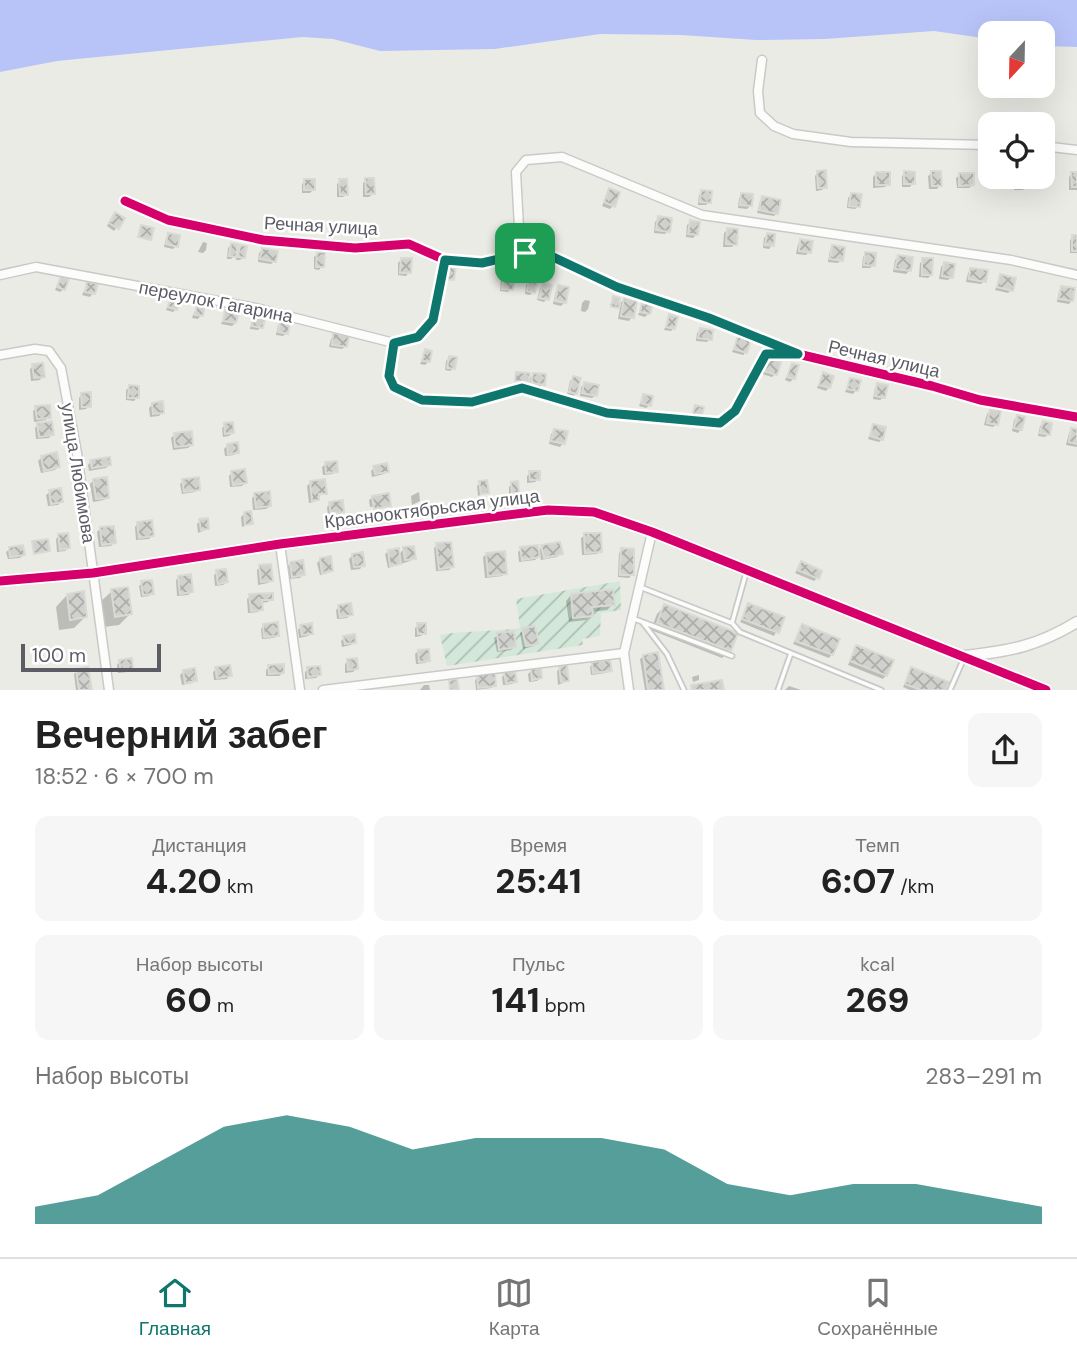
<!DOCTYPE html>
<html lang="ru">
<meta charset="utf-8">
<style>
:root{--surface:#fff;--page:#f6f6f6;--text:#222;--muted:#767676;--line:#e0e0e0;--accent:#0f766e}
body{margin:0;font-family:"DM Sans",sans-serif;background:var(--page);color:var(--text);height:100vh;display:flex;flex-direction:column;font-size:26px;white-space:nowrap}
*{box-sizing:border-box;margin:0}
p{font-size:23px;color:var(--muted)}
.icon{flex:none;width:38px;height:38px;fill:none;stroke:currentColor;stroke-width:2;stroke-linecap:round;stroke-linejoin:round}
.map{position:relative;height:690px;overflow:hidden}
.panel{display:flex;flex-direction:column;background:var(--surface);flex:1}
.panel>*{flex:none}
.needle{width:46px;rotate:202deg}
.fabs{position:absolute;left:978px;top:21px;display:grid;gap:14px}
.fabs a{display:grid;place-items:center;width:77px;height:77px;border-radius:14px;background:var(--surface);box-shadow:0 7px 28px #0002;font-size:35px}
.scale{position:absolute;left:21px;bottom:18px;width:140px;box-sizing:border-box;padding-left:7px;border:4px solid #5b5c64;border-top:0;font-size:19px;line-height:24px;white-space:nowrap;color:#5b5c64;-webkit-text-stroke:5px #fff;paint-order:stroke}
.pin{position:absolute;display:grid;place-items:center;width:60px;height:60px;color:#fff;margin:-30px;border-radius:14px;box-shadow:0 4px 10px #0006}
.round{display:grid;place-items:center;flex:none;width:74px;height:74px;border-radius:14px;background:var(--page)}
.head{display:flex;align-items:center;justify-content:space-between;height:119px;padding:0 35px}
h1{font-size:38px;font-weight:700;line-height:52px}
.figures{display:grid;grid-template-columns:repeat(3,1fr);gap:10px;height:119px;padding:7px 35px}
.figures div{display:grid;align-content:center;border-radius:14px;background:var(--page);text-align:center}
.figures b{font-size:35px;font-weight:700}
.figures small{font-size:19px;font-weight:400}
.figures p{font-size:19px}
.chart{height:196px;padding:14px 35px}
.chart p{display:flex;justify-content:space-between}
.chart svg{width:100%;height:126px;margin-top:7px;fill:var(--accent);opacity:.7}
.menu{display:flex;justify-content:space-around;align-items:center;height:98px;border-top:2px solid var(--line);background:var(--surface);font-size:19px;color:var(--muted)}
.menu a{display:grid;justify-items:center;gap:4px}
.menu .on{color:var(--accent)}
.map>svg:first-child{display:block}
</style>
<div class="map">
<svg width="1077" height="690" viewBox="0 0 1077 690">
<defs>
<pattern id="garden-furrows" width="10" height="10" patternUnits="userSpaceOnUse" patternTransform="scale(1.75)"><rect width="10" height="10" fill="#d3e8d8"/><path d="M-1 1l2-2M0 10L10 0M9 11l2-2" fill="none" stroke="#aebfb3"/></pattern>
<pattern id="building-cross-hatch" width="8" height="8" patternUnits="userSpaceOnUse" patternTransform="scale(1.75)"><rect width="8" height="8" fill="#d1d2ce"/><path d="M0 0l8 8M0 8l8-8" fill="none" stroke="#adaeab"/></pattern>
</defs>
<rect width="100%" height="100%" fill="#ebebe6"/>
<path fill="url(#garden-furrows)" d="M620 581 621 610 601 613 600 636 582 639 583 645 447 666 440 635C467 630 493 632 520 628L516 599Z"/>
<path fill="#b8c4f8" d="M0 0H1077V47L1043 46V33H990V39L934 31 825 39 756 40 681 35 600 34 495 49 380 51 333 39 303 37 57 61 0 72Z"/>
<path fill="#0003" d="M818 172 825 187 822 190 816 191 815 176Z
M905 173 913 183 910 187H902V176Z
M932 173 940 185 937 189H929L928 176Z
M876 174 888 184 885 187 873 188V177Z
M988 174H990V177H996V185L993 188H985V177Z
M1072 174H1077V190H1069V177Z
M960 175 973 185 969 188H957L956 178Z
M1044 175 1050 182 1046 185 1041 186V178Z
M1016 177H1026V187L1023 190H1014Z
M366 180 373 194 369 197H363V183Z
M305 181 313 190 310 193H302V184Z
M340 181 346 194 343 197H337V184Z
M610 190 613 206 610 209 602 206Z
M702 192 709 202 706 205H698L699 195Z
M742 195 750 206 747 209 738 208 739 198Z
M851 195 859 206 855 209 847 208 848 198Z
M763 198 777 213 774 216 757 213 760 201Z
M115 214 117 227 114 231 107 226Z
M659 218 668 231 665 234 654 233 655 222Z
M691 222 697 234 693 238 686 237 687 225Z
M727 230 735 244 732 247H723L724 233Z
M169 235 176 246 173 249 164 247 166 238Z
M768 235 772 245 769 249 763 248 764 238Z
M1073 237H1077V253H1070V240Z
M801 241 809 252 806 255 796 254 798 244Z
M203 242 207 243 206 250 203 253 198 252Z
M231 245 235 252 240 247 244 257 240 260H236V254L231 259H227L228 248Z
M833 247 841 260 838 263 828 262 830 250Z
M262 250 274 261 271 264 258 262 259 253Z
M318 253 322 266 319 270 314 269V257Z
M866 254 874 265 870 268H862L863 257Z
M898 257 909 271 906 274 893 272 895 260Z
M402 259 409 272 406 276 398 275V263Z
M923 260 931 275 928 278 919 277 920 263Z
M944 264 951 277 948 280 939 279 941 267Z
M971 270 984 281 981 284 966 282 968 273Z
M1001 276 1011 290 1008 293 995 290Z
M504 277 511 289 508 292 500 291 501 280Z
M61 278 64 289 60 292 55 290Z
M530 282 533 292 530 295 525 294 526 285Z
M88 283 93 293 90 297 82 295Z
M543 285 547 299 544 302 537 300 540 288Z
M559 287 564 303 561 306 553 304 556 290Z
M1062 288 1072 300 1069 304 1057 302 1059 291Z
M614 298 618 299 617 307 624 299 635 302 632 317 629 321 618 319 621 303 617 307 610 305Z
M171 300 176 309 173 312 166 310Z
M585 300 590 301 588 309 585 312 581 311 582 303Z
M643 303 649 313 645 317 638 315Z
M197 306 201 315 198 319 192 318Z
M226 312 235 323 232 326 221 324Z
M670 316 674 328 671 331 664 330Z
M255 317 261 327 258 330 250 329 252 320Z
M281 322 287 333 283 336 276 335 278 325Z
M700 330 710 339 707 342 696 341 697 333Z
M334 335 346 346 342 349 329 347 331 339Z
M738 337 746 352 743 355 732 352Z
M426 351 428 362 425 365 420 364Z
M450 357 454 368 450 371 445 370 446 361Z
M769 360 775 374 772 377 762 374Z
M792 365 793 379 790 382 785 380Z
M33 366 43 376 40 380 31 381 30 369Z
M517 374 527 381 533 375 543 384 540 387 529 386 530 379 524 385 517 384Z
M823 374 829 387 826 391 817 388Z
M573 378 576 393 573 396 567 395 570 381Z
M851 380 856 390 853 394 845 392Z
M585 384 596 395 592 398 580 396 581 387Z
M878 385 884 397 880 400 873 399 875 388Z
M130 387 137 397 134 401 126 400V390Z
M82 394 89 406 86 409 79 410V398Z
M643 396 650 405 646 408 639 406Z
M153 404 162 413 159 416 150 417 149 408Z
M36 408 49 417 46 420 34 422 33 411Z
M990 411 997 424 993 427 984 425 987 414Z
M1017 417 1021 429 1018 433 1012 431 1014 420Z
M1043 423 1048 434 1045 437 1038 436 1040 426Z
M38 425 52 434 49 438 36 439 35 428Z
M225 425 233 433 229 436 223 437 222 428Z
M873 426 882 439 879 442 868 439Z
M555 430 563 443 560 447 549 444 551 434Z
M1072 430 1077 437V447L1066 445 1069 433Z
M175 434 192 445 188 448 173 450 171 438Z
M228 445 237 452 234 455 225 456 224 449Z
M42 457 58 467 55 470 41 473 38 461Z
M91 461 109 465 106 468 89 471 88 465Z
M326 464 337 471 333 474 323 475 322 467Z
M374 468 387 471 384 474 372 477 371 471Z
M232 472 245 483 242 486 230 487 229 476Z
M530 473 539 479 535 482 527 483V476Z
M94 480 108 497 104 500 93 502 90 484Z
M183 481 199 489 195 492 182 494 180 484Z
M310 483 325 493 317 497 314 502 309 503 307 486Z
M480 483 487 492 478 496 477 486Z
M512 484 517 492 509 496V487Z
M50 492 61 501 58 505 48 506 46 495Z
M419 492 420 501 412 505 411 496Z
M255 495 270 506 266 509 253 510 252 498Z
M388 495 389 505 388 507V505L370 507 369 500 373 497Z
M330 504 342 511 339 514 328 516 327 507Z
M244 514 251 523 242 527 241 517Z
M200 521 207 529 198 533 197 524Z
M138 523 152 535 149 539 136 540 135 527Z
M100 529 114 542 111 546 99 547 97 532Z
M59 535 68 548 65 551 57 552 56 539Z
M585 535 600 551 597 554 582 555 581 538Z
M437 545 452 567 449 570 436 571 434 548Z
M542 547 561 554 557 557 541 560 540 555 535 560 519 562 518 552 521 549 537 552Z
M10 549 23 555 20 558 8 559 6 552Z
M404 549 414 558 410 561 388 568 385 554 389 551 398 555Z
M622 550 632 574 629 578 618 577 619 553Z
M487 554 505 573 502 576 485 578 483 557Z
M353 555 363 565 360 569 351 570 349 559Z
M321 559 331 570 328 573 320 575 317 563Z
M290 564 303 574 300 578 289 579 287 567Z
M801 564 817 578 814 581 795 573Z
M260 567 271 580 268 583 258 585 257 570Z
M217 572 227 582 223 585 215 586 214 575Z
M179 577 191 592 188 595 177 596 176 580Z
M142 583 152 593 149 596 141 597 139 586Z
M112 591 130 614 119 625 104 627 100 602Z
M67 595 85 617 74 628 59 630 56 607Z
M571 595 613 604 607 610 591 612V615L586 620 569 622 566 601Z
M250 596 271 599 268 602 261 603V609L258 612 248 613 247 599Z
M749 605 783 618 774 636 740 622Z
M665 606 730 650 722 658 651 630 657 614Z
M339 607 351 614 347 618 337 619 336 610Z
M264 625 277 635 274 638 262 639 261 629Z
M418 625 424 633 421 636 415 637V628Z
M301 626 312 633 308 636 299 638 298 630Z
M802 626 832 654 829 658 793 644Z
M523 630 537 643 534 646 523 649 520 633Z
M498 635 514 647 511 650 497 652 494 638Z
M344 638 354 642 351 645 342 647 341 641Z
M857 647 886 675 883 679 848 665Z
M418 651 428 660 425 663 416 664 415 654Z
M644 656 662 690H645L640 659Z
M120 661 131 669 128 672 118 673 117 665Z
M348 661 356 669 353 672 345 673V664Z
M593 664 610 670 606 673 591 675 590 667Z
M269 666 283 673 279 676H266V670Z
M560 668 567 681 558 685 557 671Z
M87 669 90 690H76L74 674 77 671Z
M216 669 230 675 227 679 214 680 213 672Z
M308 669 319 675 316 678 305 679V672Z
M912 669 947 683 944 690H910L903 687Z
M531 671 540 678 537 681 529 682 528 674Z
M183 672 196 680 192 683 182 685 180 675Z
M505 674 515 681 512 684 503 685 502 677Z
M699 675V680L693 682 692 677Z
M478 677 495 685 491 688 476 690 475 680Z
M424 685H429L430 690H420Z
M789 686 801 690H785Z"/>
<path fill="url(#building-cross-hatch)" stroke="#dadad5" stroke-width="2" d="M826 170 827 188H818L817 171Z
M904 171 915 172V184H904Z
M931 171H941L942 186H932Z
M876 172H890V185H876Z
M987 172H990V177H998V186H987Z
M1071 172H1077V187H1072Z
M959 173H974V185L959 186Z
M1043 173H1051V183H1044Z
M1017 177H1028V187L1017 188Z
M365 178H374L375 194H366Z
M304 179H315V190H304Z
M339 179H347L348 195H340Z
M609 188 620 192 615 207 604 202Z
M701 190 712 191 711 203 700 202Z
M741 193 753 194 752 206 740 205Z
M851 193 862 194 860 207 849 206Z
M762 196 781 200 778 214 759 210Z
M115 212 125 218 119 229 109 223Z
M658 216 672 218 670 232 656 230Z
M690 220 700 222 698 235 688 234Z
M141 225 154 228 151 240 138 237Z
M727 228 738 229 737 245 726 244Z
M168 233 180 235 178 247 166 244Z
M767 233 775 234 774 246 765 245Z
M1072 235H1077V251H1072Z
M800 239 813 241 811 253 799 251Z
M231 243 238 244 236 257 229 256Z
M240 245 247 246 245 258 238 257Z
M832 245 845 247 843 261 830 259Z
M262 248 278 251 276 262 260 259Z
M317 252H325L324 267H316Z
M865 252 876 253 875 266 864 265Z
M898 255 913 257 911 271 895 269Z
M401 258H412L411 273H400Z
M922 258H933L932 275H922Z
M944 262 955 264 953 278 942 276Z
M447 265 456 266 454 280 445 279Z
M970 268 988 270 986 282 969 279Z
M1000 274 1016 278 1013 291 997 287Z
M504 275 515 277 513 290 502 289Z
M61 276 69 279 65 290 57 287Z
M529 280 537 281 535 293 527 291Z
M87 281 98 284 95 294 85 292Z
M543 283 552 285 549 300 539 298Z
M558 285 569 287 566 303 555 301Z
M1061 286 1075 288 1073 301 1059 299Z
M613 296 620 298 619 308 611 307Z
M170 298 180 301 177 310 168 307Z
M624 298 637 300 634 318 621 316Z
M642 301 653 304 650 314 640 312Z
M197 304 205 305 203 316 195 315Z
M225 310 239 313 236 323 223 321Z
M669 314 678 317 675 329 666 327Z
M254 315 265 317 263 328 252 326Z
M280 320 290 322 288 334 278 332Z
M700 328 713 330 712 340 698 338Z
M333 333 349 336 347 347 332 345Z
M738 335 751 339 747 353 734 349Z
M425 349 432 351 430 362 422 361Z
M449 356 457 357 455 369 447 368Z
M769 358 781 362 777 375 764 371Z
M43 363 45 377 34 378 32 364Z
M792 363 799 365 795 379 787 377Z
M516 372 530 373 529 382 515 381Z
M823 372 834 376 830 388 819 385Z
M533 373 546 374 545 385 531 383Z
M573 376 581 378 577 394 569 392Z
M850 378 861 380 858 391 847 389Z
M584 382 599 385 597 396 582 393Z
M877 383 888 385 885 398 875 396Z
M129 385 139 386V398H128Z
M91 392V407H82L81 393Z
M643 394 653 396 651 406 641 403Z
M163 401 164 413 153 414 152 403Z
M50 405 51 418 37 419 35 406Z
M695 405 704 407 701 419 692 417Z
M990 409 1001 411 998 425 987 423Z
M1017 415 1025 417 1022 430 1014 428Z
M52 421 54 435 39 437 37 423Z
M1043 421 1052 423 1050 435 1040 433Z
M233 422 234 433 225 434 224 423Z
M873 424 886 427 883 440 870 436Z
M1071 428 1077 429V444L1069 442Z
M554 429 568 431 565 444 551 441Z
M192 431 193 445 175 447 174 433Z
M238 442 239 453 228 454 227 444Z
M57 452 60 467 44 471 41 456Z
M110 457 111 465 92 468 90 460Z
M337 461 338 472 326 473 325 462Z
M387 463 389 472 375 474 373 466Z
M245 469 247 483 233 485 231 471Z
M529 471H540V480H530Z
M107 477 109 498 96 499 93 479Z
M199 477 200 490 184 492 182 479Z
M325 479 327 494H319V500L312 501 310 481Z
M487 480 489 493 481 494 479 481Z
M518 481 519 493H512L511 482Z
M61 488 63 502 51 504 49 490Z
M270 491 271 506 256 508 254 493Z
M389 493 391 506 374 509 372 496Z
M343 500 344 512 331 514 329 502Z
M251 511 253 524 245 525 244 512Z
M208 518 209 529 201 530 199 519Z
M152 520 154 536 139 538 137 522Z
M114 526 116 543 102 545 100 527Z
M68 533 70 548 60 550 58 534Z
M584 533H601L602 552 585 553Z
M48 539 50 551 34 554 32 541Z
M451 542 454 567 439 569 436 543Z
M560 542 563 554 544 558 541 545Z
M23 545 25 555 10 557 9 547Z
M538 545 540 557 522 560 520 547Z
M414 546 416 559 405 560 403 547Z
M399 548 401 564 390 566 388 550Z
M621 548 634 549V575H620Z
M505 551 507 574 488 576 486 553Z
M363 552 365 566 354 567 352 554Z
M331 556 333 571 322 573 320 558Z
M303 560 305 575 292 577 290 562Z
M801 561 822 571 819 579 797 570Z
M271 564 273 581 261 582 259 565Z
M226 569 228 582 218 584 216 570Z
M191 574 193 592 180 594 178 576Z
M152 580 154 594 143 595 141 581Z
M128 587 132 614 115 617 111 589Z
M613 589 615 605 592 607 593 616 573 618 571 594Z
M84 591 87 617 70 620 67 594Z
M273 593V600H262L263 610 251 611 249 594Z
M351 603 353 615 340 617 338 605Z
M748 603 785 617 779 633 742 619Z
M664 604 738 633 731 651 657 623Z
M278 622 279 636 264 637 263 624Z
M312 623 313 634 302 635 300 625Z
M417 623H426V634H418Z
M802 624 840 639 833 655 795 641Z
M535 626 539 644 526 646 522 628Z
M514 631 516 647 499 650 497 633Z
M355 634 356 643 345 644 343 636Z
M856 645 894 660 887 676 850 661Z
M429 649 430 661 419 662 418 650Z
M658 652 664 690H648L643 655Z
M132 658 133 669 121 671 119 660Z
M357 658 358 669 348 670 347 659Z
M610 660 612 671 593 673 592 662Z
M284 664V673L269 674 268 665Z
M230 665 232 676 217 678 215 667Z
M567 665 569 681 561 682 559 666Z
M320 666 321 675 308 677 307 667Z
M88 667 92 690H79L76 669Z
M911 667 949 682 946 690H921L905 684Z
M195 668 197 681 185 683 183 670Z
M541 668 542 678 532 680 531 669Z
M515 671 517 682 506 683 504 672Z
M495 673 496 686 478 688 477 675Z
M457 679 459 690H450L449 680Z
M722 680 724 690H692L691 685Z"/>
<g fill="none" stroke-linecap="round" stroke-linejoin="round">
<defs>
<path id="service" d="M746 573 732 623 740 632 881 690
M640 587 732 623
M632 618 732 656
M643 623 667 654 684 690
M778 690 791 653
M950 690 964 658"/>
<path id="minor" d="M762 60 758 91 760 113 774 126 793 134 851 142 990 145
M1043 146 1077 150
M125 201 168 220 263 240 355 248 409 244 445 260 482 263 538 250 617 287 709 318 798 354 932 386 980 400 1077 417
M525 253 519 228 516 172 526 160 562 157 702 215 1011 260 1077 275
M445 260 433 320 418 337 394 343 389 376 394 387 422 400 472 402 522 388 607 413 720 423 735 411 766 354 788 353
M0 275 36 267 256 308 394 343
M0 355 35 349 49 351 61 368 77 453 109 690
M280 544 300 690
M323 690 624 653
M629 690 624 653 652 532"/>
<path id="tertiary" d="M0 581 93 573 280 544 548 510 594 512 652 532 1046 690
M965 656C1010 651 1038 646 1077 622"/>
</defs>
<use href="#service" stroke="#c9c9c9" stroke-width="7"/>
<use href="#minor" stroke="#c9c9c9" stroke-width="11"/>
<use href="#tertiary" stroke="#c9c9c9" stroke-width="13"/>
<use href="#service" stroke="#fcfcfb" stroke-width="3.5"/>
<use href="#minor" stroke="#fcfcfb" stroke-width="8"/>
<use href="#tertiary" stroke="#fcfcfb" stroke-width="10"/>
<defs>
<path id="cycleway" d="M125 201 168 220 263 240 355 248 409 244 445 260 482 263 538 250 617 287 709 318 798 354 932 386 980 400 1077 417
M0 581 93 573 280 544 548 510 594 512 652 532 1046 690"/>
</defs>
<use href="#cycleway" stroke="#fff" stroke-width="13"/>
<use href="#cycleway" stroke="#d6006c" stroke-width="9"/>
</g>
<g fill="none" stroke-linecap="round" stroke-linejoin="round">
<defs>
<path id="route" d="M538 250 617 287 709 318 798 354H766L735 411 720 423 607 413 522 388 472 402 422 400 394 387 389 376 394 343 418 337 433 320 445 260 482 263Z"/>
</defs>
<use href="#route" stroke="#fff" stroke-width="14"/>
<use href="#route" stroke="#0f766e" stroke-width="9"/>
</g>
<g text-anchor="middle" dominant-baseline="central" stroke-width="5" stroke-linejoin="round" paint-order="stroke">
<g font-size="18" fill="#5b5c64" stroke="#fff">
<text transform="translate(321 226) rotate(3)">Речная улица</text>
<text transform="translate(216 302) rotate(11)">переулок Гагарина</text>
<text transform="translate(884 359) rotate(13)">Речная улица</text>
<text transform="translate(78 473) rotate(81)">улица Любимова</text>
<text transform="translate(432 509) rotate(-7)">Краснооктябрьская улица</text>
</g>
</g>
</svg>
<div class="fabs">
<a><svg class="needle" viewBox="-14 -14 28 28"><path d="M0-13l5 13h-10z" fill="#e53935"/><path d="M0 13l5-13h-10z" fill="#767676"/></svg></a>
<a><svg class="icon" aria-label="locate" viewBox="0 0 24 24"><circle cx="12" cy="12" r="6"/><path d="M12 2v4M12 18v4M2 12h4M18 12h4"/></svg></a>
</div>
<div class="scale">100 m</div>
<div class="pin" style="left:525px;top:253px;background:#1e9e55"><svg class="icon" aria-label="arrive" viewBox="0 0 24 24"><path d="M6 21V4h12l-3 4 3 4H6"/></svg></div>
</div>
<section class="panel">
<div class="head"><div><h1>Вечерний забег</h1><p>18:52 · 6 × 700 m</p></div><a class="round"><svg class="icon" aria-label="share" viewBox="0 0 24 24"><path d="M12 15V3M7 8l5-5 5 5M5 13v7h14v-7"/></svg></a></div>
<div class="figures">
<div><p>Дистанция</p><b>4.20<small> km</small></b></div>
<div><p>Время</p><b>25:41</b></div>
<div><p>Темп</p><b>6:07<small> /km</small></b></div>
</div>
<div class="figures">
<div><p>Набор высоты</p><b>60<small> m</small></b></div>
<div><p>Пульс</p><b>141<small> bpm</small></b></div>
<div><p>kcal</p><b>269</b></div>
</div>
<div class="chart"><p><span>Набор высоты</span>283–291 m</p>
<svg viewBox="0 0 160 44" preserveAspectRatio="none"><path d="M0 44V38L10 34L20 22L30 10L40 6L50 10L60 18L70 14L80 14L90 14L100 18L110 30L120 34L130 30L140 30L150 34L160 38V44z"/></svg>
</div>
</section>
<nav class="menu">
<a class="on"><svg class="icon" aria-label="home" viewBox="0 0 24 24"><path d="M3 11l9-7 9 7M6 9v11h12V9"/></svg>Главная</a>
<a><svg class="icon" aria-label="map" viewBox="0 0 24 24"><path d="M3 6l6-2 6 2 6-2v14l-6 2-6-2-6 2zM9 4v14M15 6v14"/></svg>Карта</a>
<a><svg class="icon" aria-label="saved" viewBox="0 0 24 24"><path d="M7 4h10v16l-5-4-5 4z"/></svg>Сохранённые</a>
</nav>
